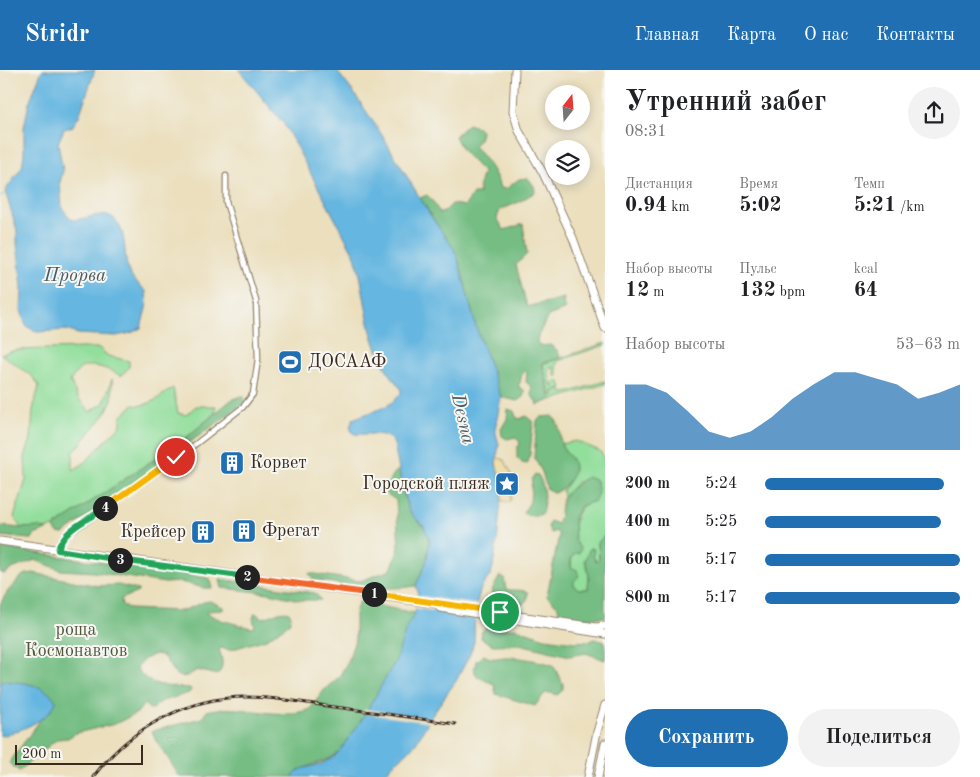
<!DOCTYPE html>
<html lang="ru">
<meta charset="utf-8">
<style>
:root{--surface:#fff;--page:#f2f2f2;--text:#202124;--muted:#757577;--accent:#1f6fb2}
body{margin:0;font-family:"Old Standard TT",serif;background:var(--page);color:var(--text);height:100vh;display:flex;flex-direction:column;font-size:19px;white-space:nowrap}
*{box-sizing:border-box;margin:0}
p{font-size:16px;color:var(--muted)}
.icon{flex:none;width:28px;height:28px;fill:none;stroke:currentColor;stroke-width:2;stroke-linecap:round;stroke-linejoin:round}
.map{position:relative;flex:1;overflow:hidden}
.panel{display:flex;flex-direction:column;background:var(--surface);width:375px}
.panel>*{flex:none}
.needle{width:32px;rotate:17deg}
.fabs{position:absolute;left:545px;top:15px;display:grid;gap:10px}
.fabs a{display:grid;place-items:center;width:45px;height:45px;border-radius:50%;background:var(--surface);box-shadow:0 2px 12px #0003;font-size:25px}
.scale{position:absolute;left:15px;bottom:12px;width:128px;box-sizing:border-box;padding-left:5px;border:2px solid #3b2a1e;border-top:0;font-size:14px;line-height:18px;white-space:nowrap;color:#3b2a1e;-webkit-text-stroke:4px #f6f6f2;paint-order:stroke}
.pin{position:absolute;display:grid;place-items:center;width:42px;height:42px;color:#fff;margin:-21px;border:2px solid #fff;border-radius:50%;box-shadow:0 1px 5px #0007}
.km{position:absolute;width:25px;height:25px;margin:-12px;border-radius:50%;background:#222;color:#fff;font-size:14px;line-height:25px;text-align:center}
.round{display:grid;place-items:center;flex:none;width:52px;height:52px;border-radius:26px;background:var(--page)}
.summary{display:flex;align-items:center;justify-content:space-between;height:85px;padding:0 20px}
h1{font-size:28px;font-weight:800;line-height:38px}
.metrics{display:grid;grid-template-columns:repeat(3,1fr);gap:8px;height:85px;padding:5px 20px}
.metrics div{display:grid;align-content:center}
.metrics b{font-size:21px;font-weight:800}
.metrics small{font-size:14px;font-weight:400}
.metrics p{font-size:14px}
.chart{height:140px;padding:10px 20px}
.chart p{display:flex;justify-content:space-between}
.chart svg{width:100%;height:90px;margin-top:5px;fill:var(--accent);opacity:.7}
.action{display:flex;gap:10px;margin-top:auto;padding:10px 20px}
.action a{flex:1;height:58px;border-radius:30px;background:var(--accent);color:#fff;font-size:20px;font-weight:800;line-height:58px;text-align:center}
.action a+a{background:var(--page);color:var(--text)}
ul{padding:0 20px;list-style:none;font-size:16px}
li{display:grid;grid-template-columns:80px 60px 1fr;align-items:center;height:38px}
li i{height:12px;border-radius:6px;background:var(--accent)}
header{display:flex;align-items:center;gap:30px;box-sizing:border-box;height:70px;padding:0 25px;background:var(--accent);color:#fff}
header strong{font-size:24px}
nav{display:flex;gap:28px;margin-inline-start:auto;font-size:18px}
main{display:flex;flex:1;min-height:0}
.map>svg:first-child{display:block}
</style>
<header>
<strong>Stridr</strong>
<nav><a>Главная</a><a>Карта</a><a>О нас</a><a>Контакты</a></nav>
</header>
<main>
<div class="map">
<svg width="605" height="707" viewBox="0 0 605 707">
<rect width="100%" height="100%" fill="#f6f6f2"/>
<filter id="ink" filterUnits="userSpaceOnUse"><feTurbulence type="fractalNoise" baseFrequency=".02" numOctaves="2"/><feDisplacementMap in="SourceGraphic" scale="10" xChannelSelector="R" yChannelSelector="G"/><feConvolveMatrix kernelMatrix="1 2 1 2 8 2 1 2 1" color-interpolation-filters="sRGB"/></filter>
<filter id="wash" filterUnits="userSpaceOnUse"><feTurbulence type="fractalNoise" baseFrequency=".0096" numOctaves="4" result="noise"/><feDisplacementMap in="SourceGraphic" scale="20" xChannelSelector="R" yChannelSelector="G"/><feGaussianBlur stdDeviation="1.12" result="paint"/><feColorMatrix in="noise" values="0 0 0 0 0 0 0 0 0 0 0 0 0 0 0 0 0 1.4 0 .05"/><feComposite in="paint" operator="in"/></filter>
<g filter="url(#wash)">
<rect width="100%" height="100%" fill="#ebdfbd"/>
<path fill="#92de9b" stroke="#66845c" d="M605 273V275L558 291 556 296 558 306H555L553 297 548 299 552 317H554L553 312 559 310 562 318 552 321 553 326H554V322L562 320 563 323 570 322 605 311V314L552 330 543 294Z
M82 278H99L108 286 129 291V297L121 306C111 300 93 292 81 298 77 301 73 307 70 311L78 328 90 342 104 333 112 309V329L105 344 73 383V400L83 394 121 355V346L133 335C149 338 160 326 173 318L178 343 186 345 196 336H216L214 344 187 367 54 457C43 461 33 456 21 458L14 447 26 410 25 387 31 369 33 340 39 316 33 307 1 284 16 280Z
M576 371 600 381 605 389V465L598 472 599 489 596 491 593 486 585 490 589 506 588 519H578L573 516C575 505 567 493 575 483 575 466 569 441 588 433L578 411 563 427 562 420C571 411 572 401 572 389L565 382 561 374Z"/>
<path fill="#75bd83" stroke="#587450" d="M468 54 479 58 481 62 479 70 474 76C485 89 496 101 500 118L506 119 519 109 528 108 534 116 535 122 519 132 500 140 497 148 504 160 523 154 527 184 516 195 527 237 564 228 563 234 566 239 548 246 538 266 537 273 540 276 550 275 558 281 560 288 542 293 551 330 538 335 531 324 532 317 526 312 527 302 524 301C520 305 522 311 518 316L525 321 523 327 517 331 501 327 476 257 457 185 420 128 427 125 431 129 440 143 444 142 452 134 465 136 473 124H479V115L483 102 462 80 455 66Z
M242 326 244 327 245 330 243 334 63 464C58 464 55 462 54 457L187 367 231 330Z
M508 339 514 341 516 347 520 349 526 346 533 352 530 384 527 394 522 393 517 388V378L520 374 519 371 515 367 507 369 502 366 501 359 507 349Z
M552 346C562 354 558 365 562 376 564 382 571 386 573 392 578 404 564 419 554 423L547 419 542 402 534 387 537 351 541 347Z
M399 400C401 412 403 426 408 438 411 446 418 450 423 456 436 473 425 499 416 516 385 521 344 516 313 509L309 503 360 511 391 500 399 478 396 430 379 419 381 413 385 416C392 412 391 403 399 400Z
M535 404 538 405C545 415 545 432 542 444 535 446 529 447 523 443L530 432 532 409Z
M588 407 595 409C599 417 599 423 595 431L581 436 574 447 575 471 581 479 579 483H575L571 488V497L577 500 579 506 574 511V516L579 519H588L589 506 585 490 590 478 594 479 593 486 596 491 599 489 598 472 605 465V547L586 548 560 546 558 537 547 526 559 465 556 461 551 463 548 457 550 451 557 454C562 445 559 436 563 427 566 422 582 409 588 407Z
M0 456 21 458 38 457 47 460 34 465 32 469H29L0 466Z
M2 478 209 508 212 518H204L181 512 165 513 94 502 61 500 35 490 12 499 4 504 0 502Z
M33 503 98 516 118 515 138 520V522L121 529 122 535 130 539 182 541 204 532 210 531 225 538 222 540 207 541 206 543 208 544 221 550 251 558 255 557 253 548 255 543 263 548C273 546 279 539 289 542L291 546 290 551 286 556 266 569 230 580 220 578 219 579C222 588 225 598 217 605L197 600C164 625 175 572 148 587 143 590 139 593 137 598 146 617 173 617 190 618L191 620 189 623 162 631 151 640 144 634 137 643 115 654 76 663 68 668 57 669 19 701 9 693 41 649 51 641 52 625C35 615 19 612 0 611V534L8 521 23 505Z
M500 506 504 508 506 519C514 521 520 519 528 522L527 530 523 534H509L493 527 492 520Z
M220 509 315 523 321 530H299L269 523 222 518Z
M359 532 415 543C405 557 404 574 397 589 384 616 360 657 341 680 326 696 305 692 292 707H180L156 670 152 661 202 648 207 641C240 632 278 652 310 639L325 619 339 607 348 591 355 570V543Z
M488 557 500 559 515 558 545 568 574 572 590 571 595 569 605 572V590L586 583 570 586 519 574 493 575 481 568 482 561Z
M484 585C493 591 497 587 506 587 519 587 541 591 553 595L563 614V620L557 625 552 623H545L535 636 496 624 494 614 478 607 474 601 476 591Z"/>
<path fill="#eeda9e" stroke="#94825e" d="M496 387 504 390 511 402V430L509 432 502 431C503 414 496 403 496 387Z"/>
<path fill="#65b6e0" stroke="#50707f" d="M42 0H95L79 46 72 57 64 59 58 73 63 101 60 112 62 138 72 150C80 150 101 143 107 145 128 151 123 184 128 200 131 209 139 214 146 221L147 234 141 258 131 263 116 266 78 264 66 260 37 262 26 256 21 240 22 217 17 173V160L5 121 22 97 24 84V57L29 33Z
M239 0H336L354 23 382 65 429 143 454 179 457 185 476 257 501 327 495 360 499 374 496 394 501 410 502 418 498 464 493 496 491 504 481 518 475 539 474 572 470 584 456 611 436 639 415 674 407 683 392 695 384 707H292L301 699 321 694 334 687 342 678 362 649 396 590 407 556 415 543 418 522 416 516 426 493 430 470 423 455 414 447 408 438 402 415 394 374C388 360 367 365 355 364L352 362 350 357 353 349C370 341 389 340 401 323V319C392 307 383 296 378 282 365 252 365 217 355 186L284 54Z
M0 611C19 612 45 613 56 631 52 649 16 663 0 666Z"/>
<path fill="#ebdfbd" d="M415 525 479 535 476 547 414 538Z
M365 639 433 649 431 653 363 643Z"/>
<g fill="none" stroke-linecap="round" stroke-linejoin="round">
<path stroke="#65b6e0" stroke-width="1" d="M0 126 5 124"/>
</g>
</g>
<g filter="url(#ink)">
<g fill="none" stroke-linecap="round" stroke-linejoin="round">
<defs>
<path id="minor" d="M58 480 61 470 67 464 105 439 197 373 243 337 253 324 258 289 256 231 226 132V106"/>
<path id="primary" d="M515 0 513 41 519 61 543 103 573 168 605 258
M0 471 596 557 605 556
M440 538 605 564
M588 707 597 662 605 635
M598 707 605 673"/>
</defs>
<use href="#minor" stroke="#93846e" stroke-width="7"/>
<use href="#primary" stroke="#93846e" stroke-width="9"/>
<use href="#minor" stroke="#fff" stroke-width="4.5"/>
<use href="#primary" stroke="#fff" stroke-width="7"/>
<defs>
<path id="rail" d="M93 707C129 659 186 627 247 627 276 627 305 633 334 637 375 642 415 648 455 654"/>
</defs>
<use href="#rail" stroke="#3b2a1e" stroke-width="3"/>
<use href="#rail" stroke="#f6f6f2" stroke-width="1" stroke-dasharray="4" stroke-linecap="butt"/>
</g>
</g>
<g fill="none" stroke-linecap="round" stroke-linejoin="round" filter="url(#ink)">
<defs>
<path id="split-1" d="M374 524 500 542"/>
<path id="split-2" d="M247 507 374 524"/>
<path id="split-3" d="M120 490 247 507"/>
<path id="split-4" d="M105 438C88 450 63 459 58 480L120 490"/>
<path id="split-5" d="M105 438 176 387"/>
</defs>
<use href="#split-1" stroke="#fff" stroke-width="10"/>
<use href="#split-2" stroke="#fff" stroke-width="10"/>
<use href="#split-3" stroke="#fff" stroke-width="10"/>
<use href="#split-4" stroke="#fff" stroke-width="10"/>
<use href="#split-5" stroke="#fff" stroke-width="10"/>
<use href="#split-1" stroke="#f5b400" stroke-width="6"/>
<use href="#split-2" stroke="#f0652b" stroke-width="6"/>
<use href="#split-3" stroke="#22a559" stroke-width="6"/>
<use href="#split-4" stroke="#22a559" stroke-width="6"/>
<use href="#split-5" stroke="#f5b400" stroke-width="6"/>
</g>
<defs>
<symbol id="stadium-square" viewBox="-11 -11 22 22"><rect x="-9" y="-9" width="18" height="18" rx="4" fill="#1f6fb2" stroke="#f6f6f2"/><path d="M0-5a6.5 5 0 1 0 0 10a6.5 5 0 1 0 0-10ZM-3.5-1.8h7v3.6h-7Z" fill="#fff"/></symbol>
<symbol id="building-square" viewBox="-11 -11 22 22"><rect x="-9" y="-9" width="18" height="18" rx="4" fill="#1f6fb2" stroke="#f6f6f2"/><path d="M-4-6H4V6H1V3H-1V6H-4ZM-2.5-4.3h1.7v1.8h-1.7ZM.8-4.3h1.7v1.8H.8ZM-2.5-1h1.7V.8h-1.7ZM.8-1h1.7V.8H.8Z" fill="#fff"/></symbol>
<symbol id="sight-square" viewBox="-11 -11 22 22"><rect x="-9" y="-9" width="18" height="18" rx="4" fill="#1f6fb2" stroke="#f6f6f2"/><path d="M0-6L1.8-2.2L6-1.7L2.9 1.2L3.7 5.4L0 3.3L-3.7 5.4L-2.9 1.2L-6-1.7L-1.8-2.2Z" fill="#fff"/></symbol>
</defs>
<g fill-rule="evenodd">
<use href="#stadium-square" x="276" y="278" width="28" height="28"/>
<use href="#building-square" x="218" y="379" width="28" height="28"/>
<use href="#sight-square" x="493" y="400" width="28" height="28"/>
<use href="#building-square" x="230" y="447" width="28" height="28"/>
<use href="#building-square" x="189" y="448" width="28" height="28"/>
</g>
<g text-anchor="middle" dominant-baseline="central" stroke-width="4" stroke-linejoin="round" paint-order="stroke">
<g font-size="18" fill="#3b2a1e" stroke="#f6f6f2" text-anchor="start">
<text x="308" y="292">ДОСААФ</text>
<text x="250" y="393">Корвет</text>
<text x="490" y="414" text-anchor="end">Городской пляж</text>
<text x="262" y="461">Фрегат</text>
<text x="186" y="462" text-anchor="end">Крейсер</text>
</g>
<g font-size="18" fill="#51573d" stroke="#f6f6f2">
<text x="76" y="560">роща<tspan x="76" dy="21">Космонавтов</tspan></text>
</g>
<g font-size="19" font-style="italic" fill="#4a5b62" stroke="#f6f6f2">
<text x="75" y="206">Прорва</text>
<text transform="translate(462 349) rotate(77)">Desna</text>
</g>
</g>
</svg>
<div class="fabs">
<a><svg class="needle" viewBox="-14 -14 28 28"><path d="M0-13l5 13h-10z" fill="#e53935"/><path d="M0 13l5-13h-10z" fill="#757577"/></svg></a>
<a><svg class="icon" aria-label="layers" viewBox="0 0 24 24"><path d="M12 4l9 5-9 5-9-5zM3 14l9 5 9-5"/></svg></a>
</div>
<div class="scale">200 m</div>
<div class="pin" style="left:500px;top:542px;background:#1e9e55"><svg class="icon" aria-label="arrive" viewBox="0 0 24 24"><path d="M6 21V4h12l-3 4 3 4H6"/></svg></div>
<div class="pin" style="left:176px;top:387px;background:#d93025"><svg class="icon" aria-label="check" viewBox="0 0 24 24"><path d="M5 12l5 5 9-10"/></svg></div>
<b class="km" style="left:374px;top:524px">1</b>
<b class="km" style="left:247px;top:507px">2</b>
<b class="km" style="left:120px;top:490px">3</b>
<b class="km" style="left:105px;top:438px">4</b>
</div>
<section class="panel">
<div class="summary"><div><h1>Утренний забег</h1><p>08:31</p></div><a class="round"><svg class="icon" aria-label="share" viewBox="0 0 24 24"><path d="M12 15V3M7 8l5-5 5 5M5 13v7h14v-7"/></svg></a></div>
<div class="metrics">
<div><p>Дистанция</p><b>0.94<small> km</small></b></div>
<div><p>Время</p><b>5:02</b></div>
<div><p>Темп</p><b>5:21<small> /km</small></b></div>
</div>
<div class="metrics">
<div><p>Набор высоты</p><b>12<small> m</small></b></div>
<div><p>Пульс</p><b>132<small> bpm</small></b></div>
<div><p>kcal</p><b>64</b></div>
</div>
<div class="chart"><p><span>Набор высоты</span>53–63 m</p>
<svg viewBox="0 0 160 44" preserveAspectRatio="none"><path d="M0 44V12L10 12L20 16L30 25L40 35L50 38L60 35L70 28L80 19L90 12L100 6L110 6L120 9L130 12L140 19L150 16L160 12V44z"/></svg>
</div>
<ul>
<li><b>200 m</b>5:24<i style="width:92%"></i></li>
<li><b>400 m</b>5:25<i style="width:90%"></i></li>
<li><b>600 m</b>5:17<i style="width:100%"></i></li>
<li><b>800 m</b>5:17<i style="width:100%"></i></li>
</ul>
<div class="action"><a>Сохранить</a><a>Поделиться</a></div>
</section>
</main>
